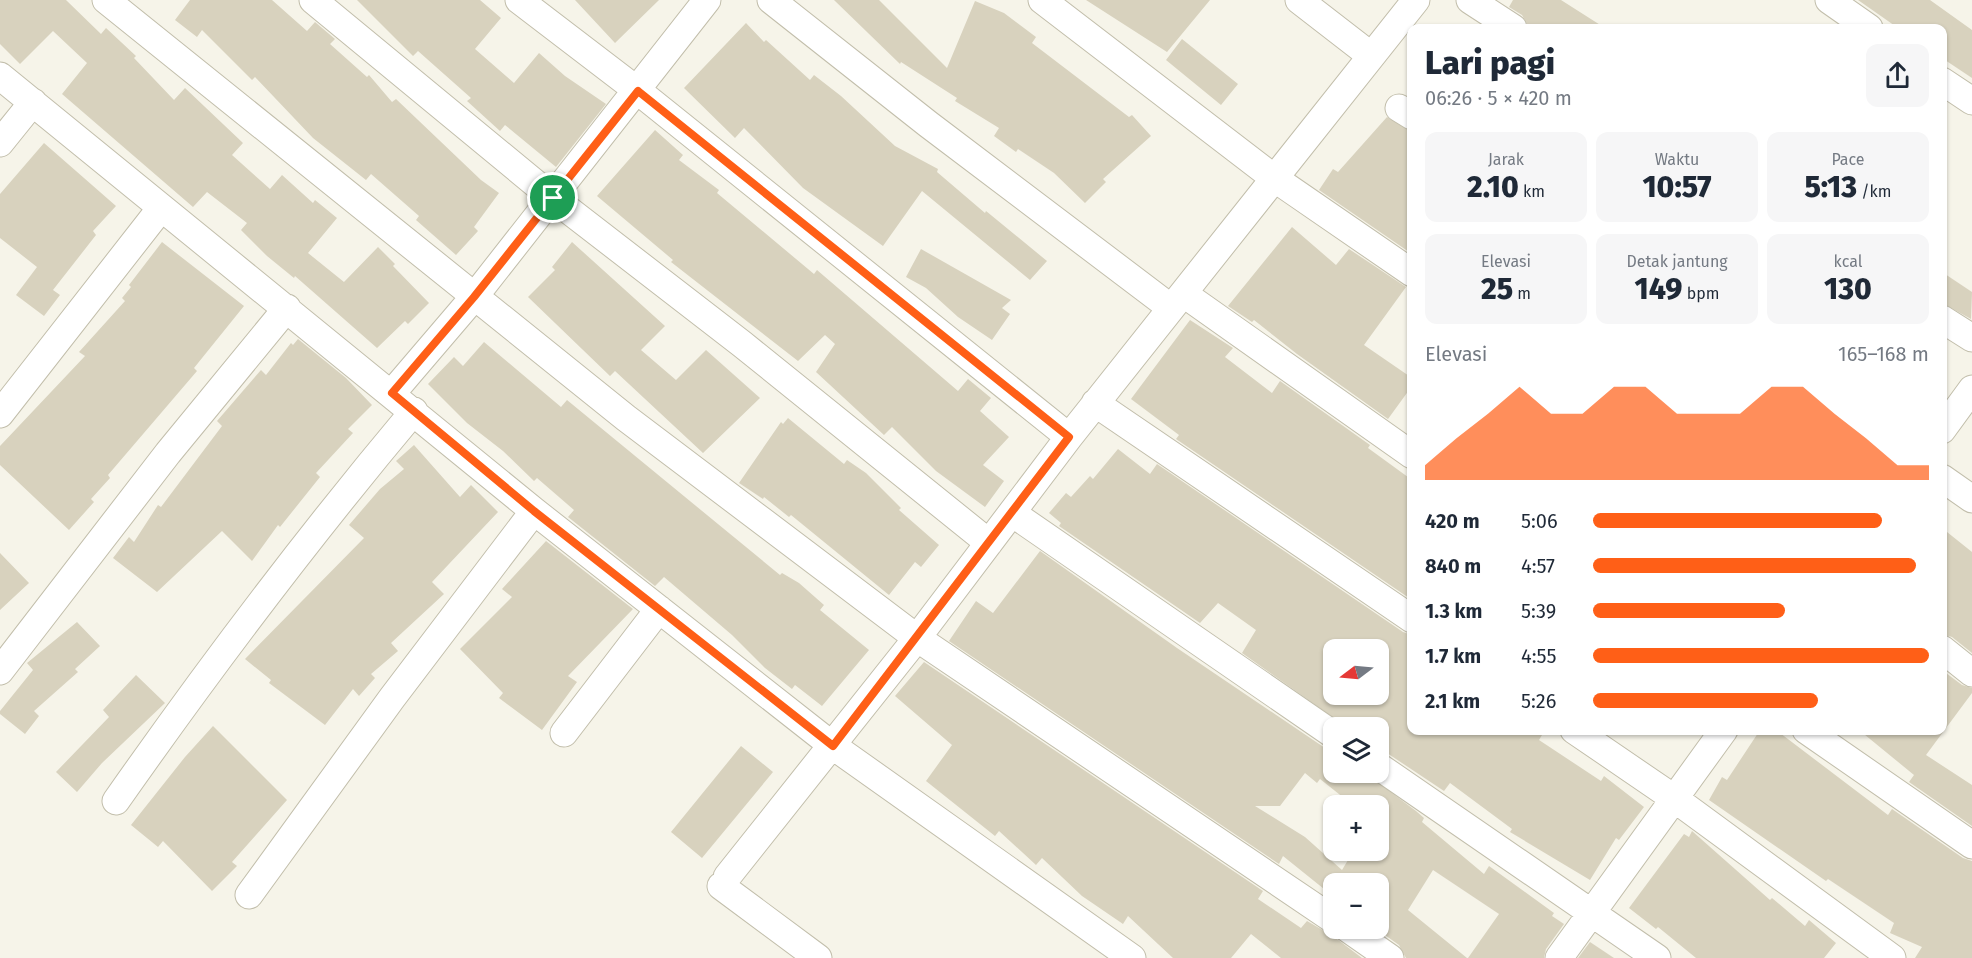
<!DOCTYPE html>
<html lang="id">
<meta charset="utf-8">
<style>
:root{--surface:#fff;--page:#f6f6f7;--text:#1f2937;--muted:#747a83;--accent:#ff5f17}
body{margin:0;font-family:"Fira Sans",sans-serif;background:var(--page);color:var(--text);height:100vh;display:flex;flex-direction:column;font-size:22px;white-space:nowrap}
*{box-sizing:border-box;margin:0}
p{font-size:20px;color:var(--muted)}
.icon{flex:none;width:33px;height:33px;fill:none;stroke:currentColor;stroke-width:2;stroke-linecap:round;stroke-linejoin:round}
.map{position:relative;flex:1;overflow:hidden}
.details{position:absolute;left:1407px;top:24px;width:540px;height:711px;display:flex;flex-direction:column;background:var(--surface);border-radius:12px;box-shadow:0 2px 4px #0004}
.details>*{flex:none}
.needle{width:39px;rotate:254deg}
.controls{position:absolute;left:1323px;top:639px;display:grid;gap:12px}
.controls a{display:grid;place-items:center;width:66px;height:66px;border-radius:12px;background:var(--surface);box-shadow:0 2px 4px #0004;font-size:30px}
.pin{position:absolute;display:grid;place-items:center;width:51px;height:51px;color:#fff;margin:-26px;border:3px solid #fff;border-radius:50%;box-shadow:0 2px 6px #0007}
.round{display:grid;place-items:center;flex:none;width:63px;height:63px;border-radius:12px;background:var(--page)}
.overview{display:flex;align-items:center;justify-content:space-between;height:102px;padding:0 18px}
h1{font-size:33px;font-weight:800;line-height:45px}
.figures{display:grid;grid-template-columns:repeat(3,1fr);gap:9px;height:102px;padding:6px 18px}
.figures div{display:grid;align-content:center;border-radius:12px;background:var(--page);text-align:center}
.figures b{font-size:30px;font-weight:800}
.figures small{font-size:16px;font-weight:400}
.figures p{font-size:16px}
.chart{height:168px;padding:12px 18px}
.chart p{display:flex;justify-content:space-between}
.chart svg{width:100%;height:108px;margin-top:6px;fill:var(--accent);opacity:.7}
ul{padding:0 18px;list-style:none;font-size:20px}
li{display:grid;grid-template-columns:96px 72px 1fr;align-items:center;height:45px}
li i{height:15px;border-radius:8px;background:var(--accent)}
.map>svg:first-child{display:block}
</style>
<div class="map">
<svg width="1972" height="958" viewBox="0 0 1972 958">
<rect width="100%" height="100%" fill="#f6f4e9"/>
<path fill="#d8d2be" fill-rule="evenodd" d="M0 0H66L101 34 106 28 136 56 134 58 174 100 185 88 243 143 232 155 270 189 282 175 313 203 315 200 337 218 308 253 344 282 378 247 395 264 393 266 429 303 408 324 405 321 377 348 295 276 294 278 267 256 241 230 247 223 207 192 193 207 62 94 87 63 53 31 20 64 0 44Z
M190 0H272L307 31 315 22 335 39 330 44 367 77 369 75 392 102 396 99 481 180 499 193 474 227 478 231 456 255 416 220 419 216 371 174 366 180 313 138 255 77 252 80 202 30 197 37 175 20Z
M357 0H480L501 18 475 49 514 83 539 53 565 76 606 104 556 167 505 125 500 131 467 101 471 98 418 51 413 56Z
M575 0H659L615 43Z
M834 0H879L947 68 975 1 1004 13 1036 37 1032 43 1129 117 1132 115 1151 136 1103 179 1106 182 1085 203 1054 173 1018 149 1016 152 994 136 999 128 955 101 957 98 901 62 900 64Z
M1086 0H1210L1167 52Z
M1513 0H1561L1605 28H1529L1522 15 1509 7Z
M1858 0H1930L1972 30V78L1942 58V28H1898Z
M746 23 764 42 766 40 810 80 814 75 841 96 895 146 938 169 937 172 985 213 986 211 1047 261 1030 280 922 191 883 246 803 188 744 128 735 138 684 88Z
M1182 39 1238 84 1221 105 1166 60Z
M1387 117 1412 132V254L1319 190 1333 169 1338 172Z
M655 130 683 155 679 160 719 190 717 193 814 274 817 270 958 391 968 379 991 398 980 411 1009 437 983 465 1004 481 985 507 936 471 892 427 884 435 816 372 835 344 825 335 798 361 671 262 673 260 597 196Z
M44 143 116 206 93 231 96 235 53 290 60 295 44 316 16 295 37 267 0 238V194Z
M1292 227 1336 265 1349 249 1406 287 1364 345 1412 378V386L1388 419 1297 354 1254 320 1252 322 1228 306Z
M162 242 244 306 194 368 197 371 108 475 110 478 91 499 94 502 69 530 0 465V446L85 356 79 352 125 301 122 298 131 287 129 285Z
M572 242 665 326 641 350 676 380 706 350 760 398 703 453 615 371 610 376 528 297 555 270 552 267Z
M921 249 1011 300 1002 308 1010 314 992 340 958 317 926 288 906 277Z
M1942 272 1972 292 1971 319 1942 303Z
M1190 320 1233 348 1225 357 1272 393 1280 381 1370 445 1368 448 1412 480V600L1176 439 1179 435 1131 399Z
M298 339 346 378 372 405 348 429 353 433 316 473 320 477 280 527 278 525 252 561 222 531 157 592 113 558 129 537 134 542 158 505 161 507 222 426 217 421 261 370 266 375 291 343 293 345Z
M484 342 561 407 567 400 780 575 782 573 799 583 824 605 820 610 869 650 822 706 795 685 792 689 765 668 732 635 664 577 655 586 568 517 574 510 537 478 534 481 503 451 467 423 428 384 454 357 463 366Z
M788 418 844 464 847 460 866 473 901 508 899 510 939 545 921 567 915 562 889 595 791 515 789 517 764 497 763 499 739 483 781 422 783 424Z
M414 445 460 497 471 485 498 512 432 582 444 594 391 643 398 651 371 674 375 678 359 696 353 689 325 725 269 683 271 680 245 659 364 538 349 525 380 489 404 469 396 461Z
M1118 449 1150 474 1157 464 1403 632 1412 635V730H1545L1539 740 1601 781 1604 776 1644 807 1619 840 1616 838 1590 880 1510 832 1512 829 1450 783 1444 791 1387 753 1378 750V728H1348L1242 653 1256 630 1218 603 1200 623 1059 526 1061 523 1049 513 1066 493 1071 497 1090 476 1093 479ZM1334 650H1378V694H1334Z
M1942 528 1972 552V653L1952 637 1942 634Z
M546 541 633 609 568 676 577 682 542 730 499 698 503 693 460 649 512 597 502 589Z
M1040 551 1177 648 1325 748 1334 751V772H1364L1416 811 1424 818 1422 822 1484 874 1489 866 1554 913 1552 916 1564 924 1546 949 1544 958H1468L1499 914 1433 870 1408 910 1467 958H1406L1399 945 1375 928H1378V884H1334V901L1327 896 1329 893 1283 856 1279 864 949 641 976 601 993 613ZM1305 773 1317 783 1320 779 1354 806H1382L1378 811V850H1354L1342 870 1305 837 1255 806H1280Z
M0 553 29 583 0 610Z
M77 622 100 646 75 669 78 672 34 711 39 716 25 734 0 714V711L33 670 27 663Z
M924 662 1263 891 1258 899 1301 928 1307 921 1333 936 1362 958H1281L1251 934 1231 958H1173L1128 916 1123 924 1082 896 1042 858 1036 865 999 831 995 836 926 781 952 745 895 696Z
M1942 670 1962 685 1972 688V693L1926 755 1972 785V826L1909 782 1914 775 1859 730H1942Z
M136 675 165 703 102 763 77 792 56 772 109 717 103 710Z
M213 726 287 800 232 862 237 866 212 891 163 841 158 847 131 825 185 757Z
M1760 730H1776L1888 815 1892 809 1963 858 1972 861V958H1915L1922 947 1890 933 1894 923 1828 879 1826 881 1709 800 1722 777 1727 780Z
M741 746 773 772 702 858 671 832Z
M1692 831 1770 900 1772 898 1805 926 1809 920 1836 943 1824 958H1696L1658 927 1656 929 1629 908 1684 834 1689 837Z
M1590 942 1614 958H1578Z"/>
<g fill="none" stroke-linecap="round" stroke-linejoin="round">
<defs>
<path id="street" d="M106 0 626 418 917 638 1334 920
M313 0 553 198 742 344 989 543
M519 0 638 91 1069 437
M771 0 928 124 1171 308
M1042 0 1274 178 1412 273
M1299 0 1370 55
M1470 0 1513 28
M1829 0 1869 28
M0 76 534 511 833 746 1132 958
M1942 81 1972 101
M1399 108 1412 116
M0 143 33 102
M1184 294 1412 455
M1942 319 1972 338
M392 393 474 297 707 0
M1095 403 1412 619
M0 414 161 208
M1942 430 1972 389
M1942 478 1972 499
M1012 513 1334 735
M1942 649 1972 673
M0 671 168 453 287 308
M1574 730 1675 799 1892 958
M1806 730 1972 845
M564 733 659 609
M1378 766 1657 958
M116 801C210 667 309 536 414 411
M727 877 917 638 1069 437 1416 0
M721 886 818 958
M249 895 392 698 534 511
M1347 928 1390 958
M1559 958 1724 730"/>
</defs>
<use href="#street" stroke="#c2beab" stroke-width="29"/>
<use href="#street" stroke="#fff" stroke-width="27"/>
</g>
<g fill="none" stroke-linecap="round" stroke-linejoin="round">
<defs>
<path id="route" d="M638 91 1069 437 833 746 534 511 392 393 474 297Z"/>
</defs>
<use href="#route" stroke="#fff" stroke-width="12"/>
<use href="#route" stroke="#ff5f17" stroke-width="8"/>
</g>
</svg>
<div class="controls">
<a><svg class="needle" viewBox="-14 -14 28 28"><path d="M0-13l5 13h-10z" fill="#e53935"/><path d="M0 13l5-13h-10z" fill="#747a83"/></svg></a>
<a><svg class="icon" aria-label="layers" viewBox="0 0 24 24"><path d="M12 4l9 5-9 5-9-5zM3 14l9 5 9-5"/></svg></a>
<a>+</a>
<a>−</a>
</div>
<div class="pin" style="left:553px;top:198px;background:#1e9e55"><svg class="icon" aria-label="arrive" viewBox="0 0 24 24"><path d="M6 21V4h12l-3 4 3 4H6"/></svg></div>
<section class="details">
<div class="overview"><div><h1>Lari pagi</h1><p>06:26 · 5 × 420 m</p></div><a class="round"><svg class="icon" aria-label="share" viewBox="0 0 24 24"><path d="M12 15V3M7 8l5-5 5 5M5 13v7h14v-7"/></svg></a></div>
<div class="figures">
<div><p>Jarak</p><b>2.10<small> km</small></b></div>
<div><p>Waktu</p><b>10:57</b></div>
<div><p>Pace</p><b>5:13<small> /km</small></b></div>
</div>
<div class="figures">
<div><p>Elevasi</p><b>25<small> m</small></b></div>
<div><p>Detak jantung</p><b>149<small> bpm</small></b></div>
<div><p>kcal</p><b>130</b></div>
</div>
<div class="chart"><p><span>Elevasi</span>165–168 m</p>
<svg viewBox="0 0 160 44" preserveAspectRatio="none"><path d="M0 44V38L10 27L20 17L30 6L40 17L50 17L60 6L70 6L80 17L90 17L100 17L110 6L120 6L130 17L140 27L150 38L160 38V44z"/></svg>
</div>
<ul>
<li><b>420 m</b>5:06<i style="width:86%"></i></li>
<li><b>840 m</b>4:57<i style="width:96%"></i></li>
<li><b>1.3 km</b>5:39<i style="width:57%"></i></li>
<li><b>1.7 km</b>4:55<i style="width:100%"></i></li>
<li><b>2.1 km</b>5:26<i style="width:67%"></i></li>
</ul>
</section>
</div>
